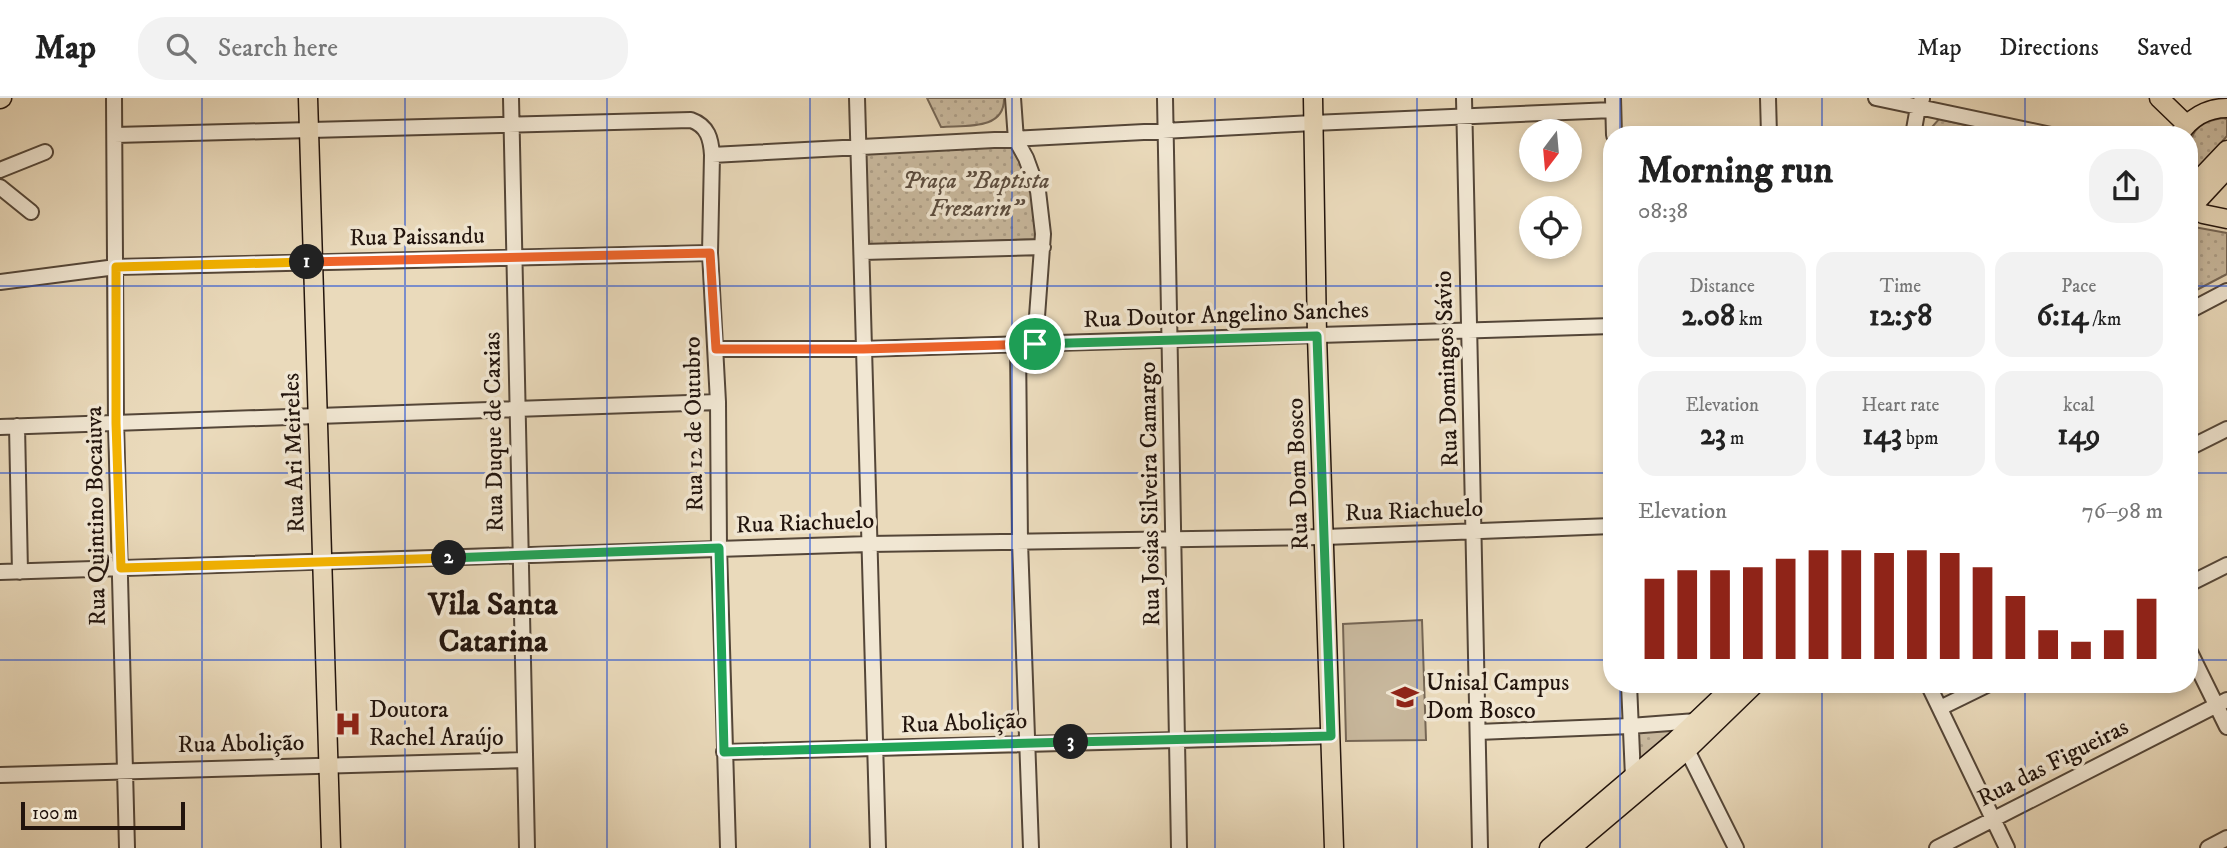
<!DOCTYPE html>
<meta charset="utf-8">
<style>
:root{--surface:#fff;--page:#f2f2f2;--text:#222;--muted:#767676;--line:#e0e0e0;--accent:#8f2418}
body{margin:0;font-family:"IM FELL DW Pica",serif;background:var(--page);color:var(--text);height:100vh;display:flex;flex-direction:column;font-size:26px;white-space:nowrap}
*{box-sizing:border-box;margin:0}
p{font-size:23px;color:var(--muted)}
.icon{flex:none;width:38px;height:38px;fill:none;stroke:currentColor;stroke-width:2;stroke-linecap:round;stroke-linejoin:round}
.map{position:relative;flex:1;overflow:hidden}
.panel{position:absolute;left:1603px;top:28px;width:595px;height:567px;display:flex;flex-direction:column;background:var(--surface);border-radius:28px;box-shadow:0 4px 10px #0003}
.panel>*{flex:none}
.needle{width:46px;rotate:196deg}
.controls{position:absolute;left:1519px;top:21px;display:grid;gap:14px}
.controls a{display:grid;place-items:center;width:63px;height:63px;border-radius:50%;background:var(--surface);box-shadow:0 4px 10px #0003;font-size:35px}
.scale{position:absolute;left:21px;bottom:18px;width:164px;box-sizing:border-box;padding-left:7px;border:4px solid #22140d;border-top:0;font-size:19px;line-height:24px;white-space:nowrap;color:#22140d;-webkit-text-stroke:5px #f1e7d3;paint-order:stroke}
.pin{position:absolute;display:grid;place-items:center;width:60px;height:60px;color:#fff;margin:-30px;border:4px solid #fff;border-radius:50%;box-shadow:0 2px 7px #0007}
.km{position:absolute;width:35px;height:35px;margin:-18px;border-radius:50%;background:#222;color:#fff;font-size:19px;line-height:35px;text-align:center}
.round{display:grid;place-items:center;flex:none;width:74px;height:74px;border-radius:28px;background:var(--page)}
.head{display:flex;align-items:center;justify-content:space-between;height:119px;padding:0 35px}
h1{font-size:38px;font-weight:700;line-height:52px}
.metrics{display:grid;grid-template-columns:repeat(3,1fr);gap:10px;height:119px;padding:7px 35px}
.metrics div{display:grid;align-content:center;border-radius:18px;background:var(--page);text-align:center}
.metrics b{font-size:30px;font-weight:700}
.metrics small{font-size:19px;font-weight:400}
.metrics p{font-size:19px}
.chart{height:196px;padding:14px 35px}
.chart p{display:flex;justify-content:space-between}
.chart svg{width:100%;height:126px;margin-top:7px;stroke:var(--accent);stroke-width:6}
header{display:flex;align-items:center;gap:42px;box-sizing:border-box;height:98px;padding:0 35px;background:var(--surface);border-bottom:2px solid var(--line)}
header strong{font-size:33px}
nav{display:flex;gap:38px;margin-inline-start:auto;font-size:24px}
.search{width:490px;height:63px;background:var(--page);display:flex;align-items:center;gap:18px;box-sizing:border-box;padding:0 24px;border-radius:28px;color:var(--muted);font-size:26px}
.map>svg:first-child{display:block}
</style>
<header>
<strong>Map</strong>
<div class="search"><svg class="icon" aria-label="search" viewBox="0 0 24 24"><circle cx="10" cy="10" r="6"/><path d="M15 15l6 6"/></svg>Search here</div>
<nav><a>Map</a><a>Directions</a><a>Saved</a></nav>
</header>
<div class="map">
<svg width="2227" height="750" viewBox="0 0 2227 750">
<defs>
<pattern id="grass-dots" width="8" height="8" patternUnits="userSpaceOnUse" patternTransform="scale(1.75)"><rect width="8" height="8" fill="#c8b89d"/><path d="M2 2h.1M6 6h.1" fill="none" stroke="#ac9d86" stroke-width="1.8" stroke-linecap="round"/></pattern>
</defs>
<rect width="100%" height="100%" fill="#eadabb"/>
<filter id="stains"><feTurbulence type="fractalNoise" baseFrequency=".00286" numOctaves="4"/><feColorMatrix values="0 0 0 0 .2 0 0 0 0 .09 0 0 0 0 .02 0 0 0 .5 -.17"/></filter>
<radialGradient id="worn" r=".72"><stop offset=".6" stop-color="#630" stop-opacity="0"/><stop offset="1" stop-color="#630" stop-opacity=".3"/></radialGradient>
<path fill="url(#grass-dots)" stroke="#756655" stroke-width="2" d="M927 0H1004C1005 33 964 27 941 29Z
M2223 20 2227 21V38L2194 75 2189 77C2189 46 2186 25 2223 20Z
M1939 21 2009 37H1925Z
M1013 48 1034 93 1038 141 868 148 863 56Z
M2194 129 2227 135V176L2189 196V134Z
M1681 631 1640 667 1635 633Z"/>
<path fill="#c8b89d" stroke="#756655" stroke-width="2" d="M1422 522 1426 642 1346 643 1343 526Z"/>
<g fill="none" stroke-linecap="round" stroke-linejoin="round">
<defs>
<path id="minor" d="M114 0 116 325 127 750
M511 0 527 750
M857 0C866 250 872 500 878 750
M1013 0 1016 42 1026 60 1038 93 1043 136 1035 246
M1165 0 1179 750
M1464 0C1469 250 1476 500 1480 750
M1613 0 1614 37
M1768 0 1769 37
M1876 0 2051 37
M115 37 691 22C708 28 711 41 712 57L710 155 718 304 719 450 728 750
M1913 37 1918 9 1922 1
M712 57 1313 25 1613 12
M0 72 45 54
M0 89 31 114
M863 154 1043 149
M0 184 116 169 710 155
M2189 213 2227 193
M1018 246 1020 444 1031 750
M716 251H863L1612 228
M17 328 20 474
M0 329 718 304
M2189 350 2227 331
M0 474 869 446 1325 439 1612 428
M2189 486 2227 467
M2189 552 2227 629
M1629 586 1633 679
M1928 586 2007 750
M1940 610 1989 586
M1478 634 1630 628 1696 623
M1687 652 1736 750
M724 654 1331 638
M0 677 525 662
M1937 750 2227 602
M2208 750 2227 740"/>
<path id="major" d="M308 0 331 750
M1313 0 1317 238 1334 750
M2159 0 2187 27
M0 1 2 0
M2179 37C2190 20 2207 10 2227 10
M2189 92 2227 52
M2189 106 2203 116 2227 121
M2189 112 2227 71
M1549 750 1675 643 1735 586
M1571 750 1687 652 1755 586"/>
</defs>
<use href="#minor" stroke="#544638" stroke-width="18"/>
<use href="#major" stroke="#22140d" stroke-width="21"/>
<use href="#minor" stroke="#f1e7d3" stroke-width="14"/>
<use href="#major" stroke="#eadabb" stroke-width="18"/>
</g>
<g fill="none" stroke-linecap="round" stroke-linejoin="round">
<defs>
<path id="split-1" d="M307 164 710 155 716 251H863L1035 246"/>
<path id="split-2" d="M307 164 116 169V325L121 470 449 460"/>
<path id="split-3" d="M449 460 719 450 724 654 1071 644"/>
<path id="split-4" d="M1035 246 1317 238 1331 638 1071 644"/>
</defs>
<use href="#split-1" stroke="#fff" stroke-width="14"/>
<use href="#split-2" stroke="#fff" stroke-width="14"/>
<use href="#split-3" stroke="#fff" stroke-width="14"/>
<use href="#split-4" stroke="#fff" stroke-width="14"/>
<use href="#split-1" stroke="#f0652b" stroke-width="9"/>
<use href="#split-2" stroke="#f5b400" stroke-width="9"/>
<use href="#split-3" stroke="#22a559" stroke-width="9"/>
<use href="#split-4" stroke="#22a559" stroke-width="9"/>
</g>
<path fill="none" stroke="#1d4ed8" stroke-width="2" stroke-opacity="0.55" d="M202 0V750M405 0V750M607 0V750M810 0V750M1012 0V750M1215 0V750M1417 0V750M1620 0V37M1822 0V37M2025 0V37M0 188H1612M2189 188H2227M0 375H1612M2189 375H2227M0 562H1612M2189 562H2227M1620 586V750M1822 586V750M2025 586V750"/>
<defs>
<symbol id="university-bare" viewBox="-9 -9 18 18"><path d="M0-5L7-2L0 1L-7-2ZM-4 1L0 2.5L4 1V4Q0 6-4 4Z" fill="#8f2418" stroke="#f1e7d3" stroke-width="2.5" paint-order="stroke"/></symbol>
<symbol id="hospital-bare" viewBox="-9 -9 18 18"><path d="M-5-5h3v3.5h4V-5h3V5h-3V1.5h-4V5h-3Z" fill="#8f2418" stroke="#f1e7d3" stroke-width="2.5" paint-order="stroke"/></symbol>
</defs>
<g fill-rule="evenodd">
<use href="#university-bare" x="1386" y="580" width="38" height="38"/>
<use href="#hospital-bare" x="329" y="607" width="38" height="38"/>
</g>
<g text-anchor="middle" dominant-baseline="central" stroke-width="7" stroke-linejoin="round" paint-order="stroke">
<g font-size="24" font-style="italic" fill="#5c4d3f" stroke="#f1e7d3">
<text x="976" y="83">Praça "Baptista<tspan x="976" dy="28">Frezarin"</tspan></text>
</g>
<g font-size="24" fill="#22140d" stroke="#f1e7d3">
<text transform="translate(417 139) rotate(-1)">Rua Paissandu</text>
<text transform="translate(1226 217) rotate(-2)">Rua Doutor Angelino Sanches</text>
<text transform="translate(1447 271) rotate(-92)">Rua Domingos Sávio</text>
<text transform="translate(694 326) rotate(-91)">Rua 12 de Outubro</text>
<text transform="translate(494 334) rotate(-91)">Rua Duque de Caxias</text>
<text transform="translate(294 355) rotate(-92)">Rua Ari Meireles</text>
<text transform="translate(1298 376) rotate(-92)">Rua Dom Bosco</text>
<text transform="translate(1150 396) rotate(-91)">Rua Josias Silveira Camargo</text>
<text transform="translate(1414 413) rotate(-2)">Rua Riachuelo</text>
<text transform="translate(96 418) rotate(-91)">Rua Quintino Bocaiuva</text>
<text transform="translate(805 425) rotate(-2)">Rua Riachuelo</text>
<text transform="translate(964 625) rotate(-2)">Rua Abolição</text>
<text transform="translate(241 646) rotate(-1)">Rua Abolição</text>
<text transform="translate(2053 665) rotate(-27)">Rua das Figueiras</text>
</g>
<g font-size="24" fill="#22140d" stroke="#f1e7d3" text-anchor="start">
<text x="1426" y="585">Unisal Campus<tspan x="1426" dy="28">Dom Bosco</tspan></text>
<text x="369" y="612">Doutora<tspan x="369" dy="28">Rachel Araújo</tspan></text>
</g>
<g font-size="32" font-weight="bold" fill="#22140d" stroke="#f1e7d3">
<text x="493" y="507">Vila Santa<tspan x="493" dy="37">Catarina</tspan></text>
</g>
</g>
<rect width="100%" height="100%" filter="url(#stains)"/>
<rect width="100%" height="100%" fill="url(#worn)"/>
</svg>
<div class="controls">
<a><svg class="needle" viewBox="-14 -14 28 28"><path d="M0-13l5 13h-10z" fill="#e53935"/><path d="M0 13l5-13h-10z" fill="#767676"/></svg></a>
<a><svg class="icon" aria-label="locate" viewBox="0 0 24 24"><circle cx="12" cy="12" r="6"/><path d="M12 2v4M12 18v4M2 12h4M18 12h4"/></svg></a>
</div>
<div class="scale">100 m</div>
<div class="pin" style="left:1035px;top:246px;background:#1e9e55"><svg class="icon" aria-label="arrive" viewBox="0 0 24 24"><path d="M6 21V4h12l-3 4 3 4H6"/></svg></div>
<b class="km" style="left:307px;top:164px">1</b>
<b class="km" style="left:449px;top:460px">2</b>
<b class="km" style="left:1071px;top:644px">3</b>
<section class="panel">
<div class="head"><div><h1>Morning run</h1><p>08:38</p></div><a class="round"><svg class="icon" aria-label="share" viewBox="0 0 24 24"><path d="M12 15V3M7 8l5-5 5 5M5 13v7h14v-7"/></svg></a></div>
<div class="metrics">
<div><p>Distance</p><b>2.08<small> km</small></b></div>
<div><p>Time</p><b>12:58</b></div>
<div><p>Pace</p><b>6:14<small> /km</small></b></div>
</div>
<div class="metrics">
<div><p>Elevation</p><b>23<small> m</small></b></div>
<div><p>Heart rate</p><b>143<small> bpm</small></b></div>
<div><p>kcal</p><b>149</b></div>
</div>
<div class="chart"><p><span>Elevation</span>76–98 m</p>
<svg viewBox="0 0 160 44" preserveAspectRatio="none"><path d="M5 44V16M15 44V13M25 44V13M35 44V12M45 44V9M55 44V6M65 44V6M75 44V7M85 44V6M95 44V7M105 44V12M115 44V22M125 44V34M135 44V38M145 44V34M155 44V23"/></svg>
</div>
</section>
</div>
